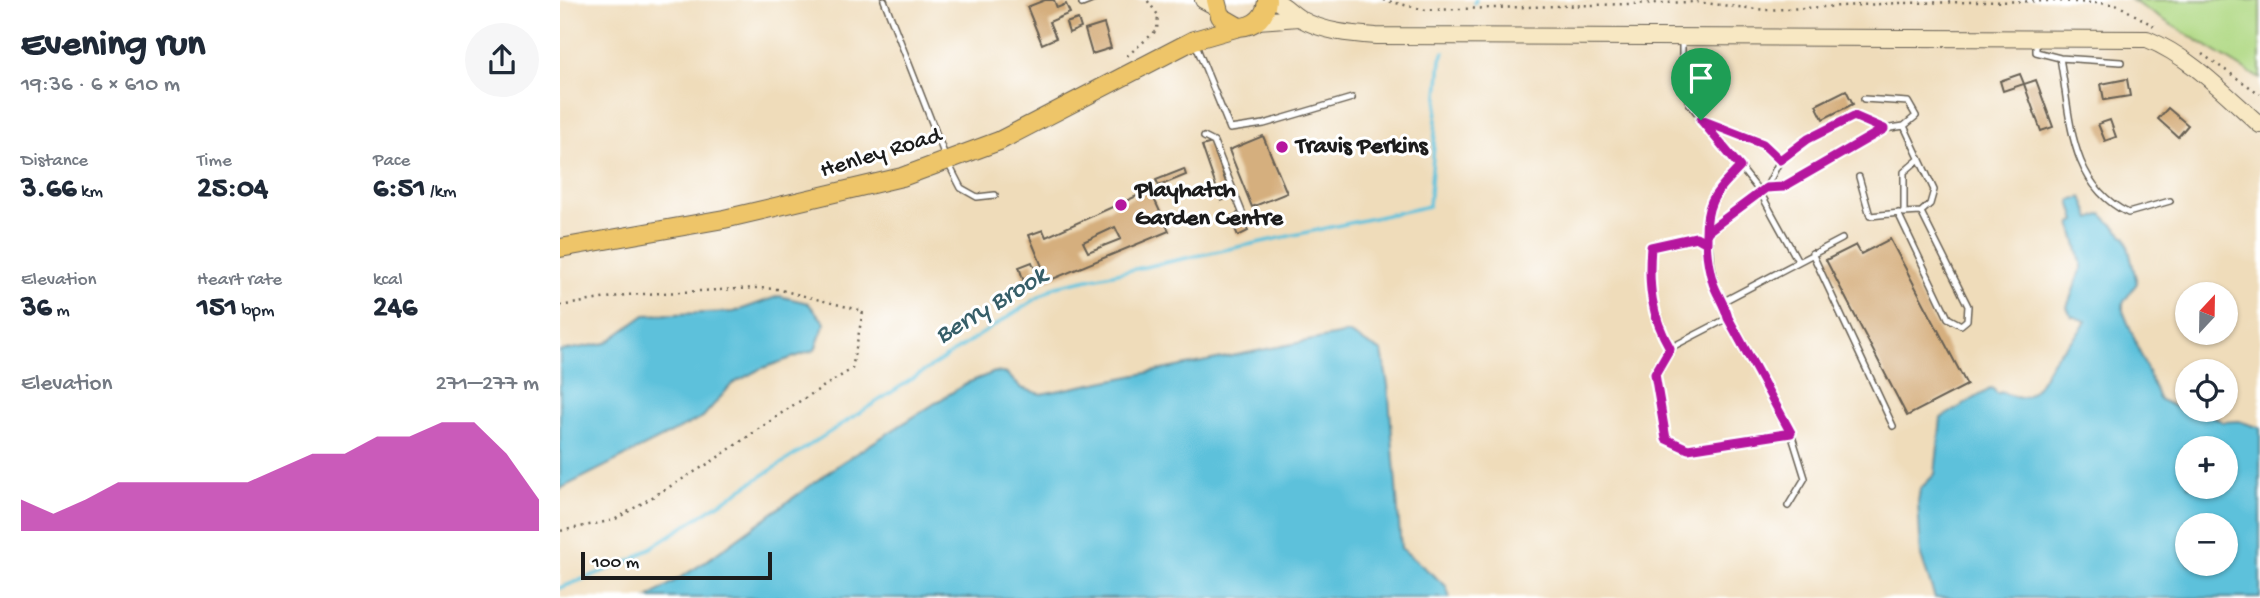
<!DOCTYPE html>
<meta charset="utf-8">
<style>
:root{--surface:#fff;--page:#f6f6f7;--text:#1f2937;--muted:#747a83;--accent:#b5179e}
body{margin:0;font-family:"Gochi Hand",sans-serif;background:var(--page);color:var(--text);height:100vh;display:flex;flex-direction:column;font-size:26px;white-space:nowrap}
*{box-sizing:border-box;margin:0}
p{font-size:23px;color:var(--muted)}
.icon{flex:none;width:38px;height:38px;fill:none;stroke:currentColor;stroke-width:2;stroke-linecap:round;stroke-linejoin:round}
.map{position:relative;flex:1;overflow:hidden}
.panel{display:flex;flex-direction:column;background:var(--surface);width:560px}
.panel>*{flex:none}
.needle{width:46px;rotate:22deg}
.controls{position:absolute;left:1615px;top:282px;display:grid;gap:14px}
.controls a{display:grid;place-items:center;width:63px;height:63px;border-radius:50%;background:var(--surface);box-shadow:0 2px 5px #0004;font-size:35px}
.scale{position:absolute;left:21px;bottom:18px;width:191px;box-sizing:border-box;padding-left:7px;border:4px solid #1c1c1c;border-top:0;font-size:19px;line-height:24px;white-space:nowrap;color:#1c1c1c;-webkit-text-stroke:5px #fff;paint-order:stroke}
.pin{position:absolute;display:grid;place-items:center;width:60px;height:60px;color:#fff;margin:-72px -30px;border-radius:50% 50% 50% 0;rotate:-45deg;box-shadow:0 0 7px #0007}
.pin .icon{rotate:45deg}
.round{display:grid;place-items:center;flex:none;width:74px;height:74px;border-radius:37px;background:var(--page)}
.headline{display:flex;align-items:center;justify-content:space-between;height:119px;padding:0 21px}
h1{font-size:38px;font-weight:700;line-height:52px}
.stats{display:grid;grid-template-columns:repeat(3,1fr);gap:10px;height:119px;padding:7px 21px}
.stats div{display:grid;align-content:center}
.stats b{font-size:30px;font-weight:700}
.stats small{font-size:19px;font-weight:400}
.stats p{font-size:19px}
.chart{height:196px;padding:14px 21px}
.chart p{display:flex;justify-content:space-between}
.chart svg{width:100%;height:126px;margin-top:7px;fill:var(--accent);opacity:.7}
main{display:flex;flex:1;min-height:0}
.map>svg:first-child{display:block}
</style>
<main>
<section class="panel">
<div class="headline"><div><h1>Evening run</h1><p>19:36 · 6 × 610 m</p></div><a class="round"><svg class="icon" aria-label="share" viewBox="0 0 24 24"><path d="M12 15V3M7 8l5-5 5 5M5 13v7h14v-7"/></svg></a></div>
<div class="stats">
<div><p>Distance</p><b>3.66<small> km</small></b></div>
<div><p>Time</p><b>25:04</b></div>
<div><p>Pace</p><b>6:51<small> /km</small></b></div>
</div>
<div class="stats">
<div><p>Elevation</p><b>36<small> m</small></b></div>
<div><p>Heart rate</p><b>151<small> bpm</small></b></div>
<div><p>kcal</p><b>246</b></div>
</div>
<div class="chart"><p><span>Elevation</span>271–277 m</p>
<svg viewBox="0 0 160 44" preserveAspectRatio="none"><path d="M0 44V33L10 38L20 33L30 27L40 27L50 27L60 27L70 27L80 22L90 17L100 17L110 11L120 11L130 6L140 6L150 17L160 33V44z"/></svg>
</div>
</section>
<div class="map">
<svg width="1700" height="598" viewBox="0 0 1700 598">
<rect width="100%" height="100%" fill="#fff"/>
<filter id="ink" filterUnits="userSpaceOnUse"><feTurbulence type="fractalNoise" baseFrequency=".0143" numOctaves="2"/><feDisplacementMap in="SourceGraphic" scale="14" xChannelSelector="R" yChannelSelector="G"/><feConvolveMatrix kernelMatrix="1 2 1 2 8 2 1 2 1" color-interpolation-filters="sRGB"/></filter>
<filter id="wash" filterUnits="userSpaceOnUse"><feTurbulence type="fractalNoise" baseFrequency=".00686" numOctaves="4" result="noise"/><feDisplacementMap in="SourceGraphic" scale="28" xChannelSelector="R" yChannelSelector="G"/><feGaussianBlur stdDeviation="1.57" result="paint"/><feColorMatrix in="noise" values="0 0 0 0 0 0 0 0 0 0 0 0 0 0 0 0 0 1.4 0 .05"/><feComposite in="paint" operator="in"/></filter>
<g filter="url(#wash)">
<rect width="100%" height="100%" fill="#efdcba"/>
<path fill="#b0d984" stroke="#667a50" stroke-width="2" d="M1571 0H1700V79Z"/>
<path fill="#5dc1db" stroke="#3c6e7c" stroke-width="2" fill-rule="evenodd" d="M1522 197 1531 219 1542 214 1566 238 1577 283 1563 303V311L1599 399 1615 407 1643 412 1663 422 1679 421 1700 428V598H1375L1361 556 1358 502 1360 489 1375 474 1381 418 1432 388 1438 394 1441 392C1450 395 1459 401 1468 395 1482 386 1486 367 1497 355 1508 343 1519 336 1526 321L1511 316 1507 307 1522 267 1511 223 1516 221 1510 201ZM1628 448H1666V486H1628ZM1628 525H1666V564H1628Z
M219 296 248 303 265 323 255 350 200 369 172 384 143 417 0 489V351L46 343 85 315 174 312Z
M788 333 822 352 828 385 841 548 886 586 890 598H88L145 562 281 463 407 383 435 372 447 374 461 388 481 394Z"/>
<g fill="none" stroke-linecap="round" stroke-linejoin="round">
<path stroke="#5dc1db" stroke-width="3.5" d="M914 3 916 0
M0 588 72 560 496 286 869 206 881 59 884 52"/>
</g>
<g id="blocks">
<path fill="#d5af7e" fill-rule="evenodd" d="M485 0H494L497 8 506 4 510 13 489 22 496 38 482 44 467 7Z
M518 19 521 28 509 33 506 23Z
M544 24 551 48 532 54 525 30Z
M1460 74 1464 84 1443 91 1440 81Z
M1567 79 1570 96 1544 100 1541 84Z
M1476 80 1493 127 1481 131 1464 84Z
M1286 90 1293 104 1263 119 1256 105Z
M1608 108 1628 125 1618 137 1598 119Z
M1550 120 1556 137 1545 141 1538 124Z
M703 136 727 193 692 207 669 150Z
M652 143 671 197 661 201 642 146Z
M624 169 626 175 599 186 596 180Z
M590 190 609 231 488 281 469 235 483 230 486 237ZM555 227 561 239 528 252 523 242Z
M680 212 688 231 678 236 670 217Z
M1330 239 1407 385 1347 416 1266 260 1296 245 1301 254Z
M472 262 478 277 464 282 459 267Z"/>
</g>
</g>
<g filter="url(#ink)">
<use href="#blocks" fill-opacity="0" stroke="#665f53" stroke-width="2"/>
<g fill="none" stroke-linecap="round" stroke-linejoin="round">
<defs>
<path id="lane" d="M324 0 387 161 401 188 417 197 435 195
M522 4 532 0
M1122 39V82L1129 103 1200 192 1238 261
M1476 41V52L1500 58 1561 62
M635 43 670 129 704 124 792 98
M1500 58C1511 117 1508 183 1568 213L1610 201
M1304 99 1348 102 1356 116 1344 126 1374 190 1370 204 1361 212 1344 213V172L1358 160
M1141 120 1203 144 1220 160 1248 139 1294 115 1324 129
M644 137 654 142 682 212
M1180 167 1152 200 1147 232 1154 284 1164 301 1168 318 1231 433 1245 478 1228 506
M1299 177 1310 216 1340 213
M1206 188 1222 187 1324 129 1344 126
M1338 213 1388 318 1401 325 1407 320 1408 306 1361 212
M1147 232 1206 188 1220 160
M1147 243 1136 238 1091 247C1088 284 1091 316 1110 348L1095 374 1106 439 1128 449 1231 433
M1252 253 1333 426
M1164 301 1282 239
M1110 348 1168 318"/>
<path id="secondary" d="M643 0 656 7
M714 0C725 5 731 13 741 19 764 32 790 34 816 36L1587 39C1631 57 1665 94 1700 125
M697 21 739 18"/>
<path id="primary" d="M656 0 660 16 679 27C696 26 706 16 707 0
M0 248 164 219 342 177 439 141 634 40 679 27"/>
</defs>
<use href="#lane" stroke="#665f53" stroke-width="8"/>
<use href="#secondary" stroke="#665f53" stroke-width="18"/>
<use href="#primary" stroke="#665f53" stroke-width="20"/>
<path stroke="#665f53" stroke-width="2.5" stroke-dasharray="2 5" stroke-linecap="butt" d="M823 0 866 10 1134 2 1206 10 1340 3 1495 1 1556 4 1594 26
M1642 54 1700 94
M567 56 597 30 598 15 587 0
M0 306 65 295 197 288 217 289 303 311 292 369 232 406 151 462 54 520 0 531"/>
<use href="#lane" stroke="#fff" stroke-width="5"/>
<use href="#secondary" stroke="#f8e8c3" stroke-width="16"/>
<use href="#primary" stroke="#eec569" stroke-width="18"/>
</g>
</g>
<g fill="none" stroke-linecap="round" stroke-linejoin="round" filter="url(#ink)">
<defs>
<path id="route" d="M1141 120 1180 167C1171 177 1158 188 1152 201 1142 223 1146 260 1153 283 1157 295 1165 305 1168 318L1231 433 1128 449 1106 439 1095 374 1110 348C1091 316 1088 284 1091 247L1136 237 1147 243V232L1206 188 1223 187 1324 129 1294 116 1248 139 1220 160 1203 144 1141 120"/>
</defs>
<use href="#route" stroke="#fff" stroke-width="14"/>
<use href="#route" stroke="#b5179e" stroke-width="9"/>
</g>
<g fill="#b5179e" stroke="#fff" stroke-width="2.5">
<circle cx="722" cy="147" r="7"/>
<circle cx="561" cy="205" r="7"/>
</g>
<g text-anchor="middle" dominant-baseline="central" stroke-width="6" stroke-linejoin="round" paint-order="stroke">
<g font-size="24" font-weight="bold" fill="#1c1c1c" stroke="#fff" text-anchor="start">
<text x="736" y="147">Travis Perkins</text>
<text x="575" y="191">Playhatch<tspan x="575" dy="28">Garden Centre</tspan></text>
</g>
<g font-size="24" fill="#1c1c1c" stroke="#fff">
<text transform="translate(321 154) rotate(-17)">Henley Road</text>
</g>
<g font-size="26" font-style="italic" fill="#365e68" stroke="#fff">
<text transform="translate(432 307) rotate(-31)">Berry Brook</text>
</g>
</g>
</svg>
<div class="controls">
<a><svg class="needle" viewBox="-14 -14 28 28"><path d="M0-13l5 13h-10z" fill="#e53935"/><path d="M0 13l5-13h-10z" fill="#747a83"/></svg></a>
<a><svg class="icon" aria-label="locate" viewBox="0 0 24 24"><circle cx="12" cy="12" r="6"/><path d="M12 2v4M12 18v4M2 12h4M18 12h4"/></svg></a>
<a>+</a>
<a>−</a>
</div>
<div class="scale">100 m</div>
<div class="pin" style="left:1141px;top:120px;background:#1e9e55"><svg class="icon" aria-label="arrive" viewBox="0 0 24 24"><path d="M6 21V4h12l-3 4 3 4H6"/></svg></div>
</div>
</main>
